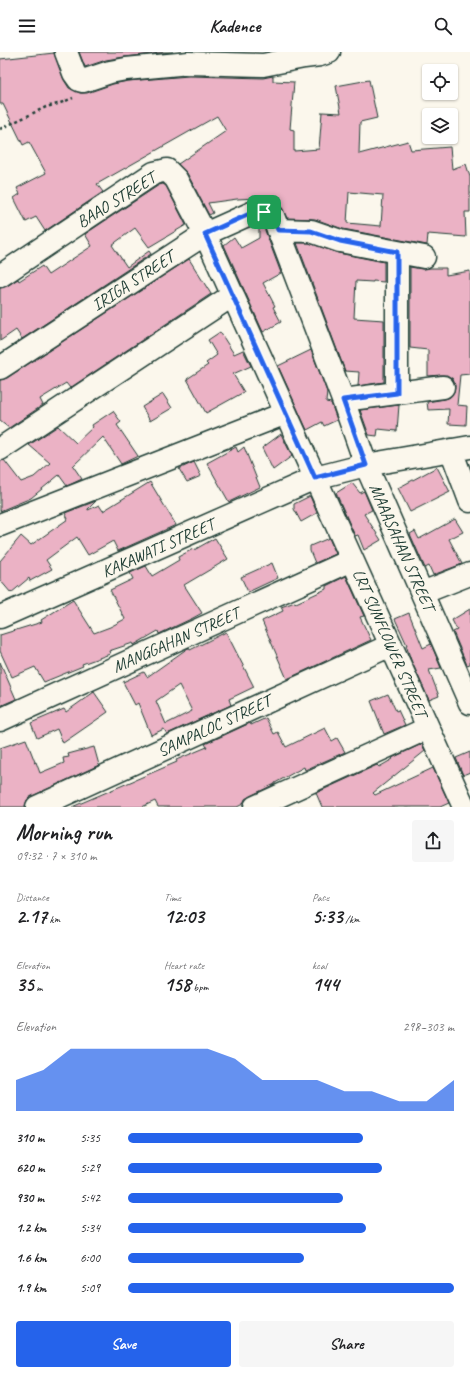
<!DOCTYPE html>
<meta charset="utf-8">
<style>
:root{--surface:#fff;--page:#f6f6f6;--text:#202124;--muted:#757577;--accent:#2563eb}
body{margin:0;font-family:Caveat,sans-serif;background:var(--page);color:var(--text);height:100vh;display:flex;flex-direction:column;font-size:15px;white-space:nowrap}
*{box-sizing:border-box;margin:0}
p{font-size:13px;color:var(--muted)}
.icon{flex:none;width:22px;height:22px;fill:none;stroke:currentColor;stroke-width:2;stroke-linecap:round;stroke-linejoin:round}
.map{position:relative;height:755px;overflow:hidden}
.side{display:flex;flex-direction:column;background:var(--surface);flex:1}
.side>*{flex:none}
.fabs{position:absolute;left:422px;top:12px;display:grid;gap:8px}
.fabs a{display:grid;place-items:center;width:36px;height:36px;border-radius:4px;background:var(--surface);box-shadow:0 1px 3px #0004;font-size:20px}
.pin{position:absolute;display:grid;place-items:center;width:34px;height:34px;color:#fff;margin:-17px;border-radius:8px;box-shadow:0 2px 6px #0006}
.round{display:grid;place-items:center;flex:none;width:42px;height:42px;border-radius:4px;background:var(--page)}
.overview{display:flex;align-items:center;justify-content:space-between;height:68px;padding:0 16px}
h1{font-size:22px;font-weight:800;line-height:30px}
.stats{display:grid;grid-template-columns:repeat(3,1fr);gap:6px;height:68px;padding:4px 16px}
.stats div{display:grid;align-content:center}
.stats b{font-size:20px;font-weight:800}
.stats small{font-size:11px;font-weight:400}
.stats p{font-size:11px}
.chart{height:112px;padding:8px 16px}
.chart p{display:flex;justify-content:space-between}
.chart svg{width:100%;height:72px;margin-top:4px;fill:var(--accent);opacity:.7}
.button{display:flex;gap:8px;margin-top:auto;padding:8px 16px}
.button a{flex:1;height:46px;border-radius:4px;background:var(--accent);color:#fff;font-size:16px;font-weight:800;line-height:46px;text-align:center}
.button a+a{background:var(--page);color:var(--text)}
ul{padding:0 16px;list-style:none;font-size:13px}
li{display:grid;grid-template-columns:64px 48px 1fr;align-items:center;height:30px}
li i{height:10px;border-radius:5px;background:var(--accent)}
header{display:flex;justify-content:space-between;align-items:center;height:52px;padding:0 16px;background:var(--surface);font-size:18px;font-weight:800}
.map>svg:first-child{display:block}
</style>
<header><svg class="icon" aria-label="menu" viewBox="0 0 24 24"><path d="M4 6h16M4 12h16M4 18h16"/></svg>Kadence<svg class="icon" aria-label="search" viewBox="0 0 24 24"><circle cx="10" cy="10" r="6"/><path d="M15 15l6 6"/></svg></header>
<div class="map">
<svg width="470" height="755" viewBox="0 0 470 755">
<rect width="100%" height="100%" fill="#fbf7ec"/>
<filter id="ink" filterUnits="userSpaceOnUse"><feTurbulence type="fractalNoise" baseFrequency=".025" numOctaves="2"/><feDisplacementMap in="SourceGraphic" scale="8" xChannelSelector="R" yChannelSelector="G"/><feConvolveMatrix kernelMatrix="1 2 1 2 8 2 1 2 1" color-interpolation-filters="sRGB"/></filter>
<g filter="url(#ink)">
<path fill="#ebb2c5" stroke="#1f3d34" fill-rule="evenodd" d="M79 0H173L124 5 106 8 85 15Z
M54 1 64 28 69 36 80 41H87L113 32 128 29 189 24 263 26 273 24V29L294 30 290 77 294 78V99L319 97 322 60 341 61 336 34 369 28 377 66 360 70 359 102 408 89 411 98 450 95 452 117 466 112 470 125V160H465L466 185 428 182 427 193 343 177 315 167 287 166 282 156 278 153 269 148H258V146L237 147 208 151 213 161 209 163 187 121 178 112 226 79 217 64 97 132 103 140 45 179 36 165 26 170 14 146 20 142 17 136 46 121 29 90 23 93 3 52H0V7ZM349 140 383 143 381 174 347 171Z
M163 132 166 134 186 173 149 195 135 176 112 193 127 215 149 199 151 202 22 287 16 278 0 289V236L7 234 18 227 19 229 42 214 48 223 92 194 85 182 159 133Z
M259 172 263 173 281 221 263 231 275 254 273 255 281 270 263 280 224 193 234 185 241 196 259 186Z
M297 191H309L338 201 384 210V230L373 229V230L356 229 354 266 384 268V330L358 334 359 320 345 319Z
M189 207 211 242 70 336 66 331 40 347 43 353 9 376 0 369V328L7 326Z
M410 215 422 217 430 216H446V223L470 219V322L460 323 457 353 467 354 466 373 448 372 449 357 428 358 427 350 445 347 450 345 454 340 455 334 453 327 447 323H441L428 324V298L410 296Z
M220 280 234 302 243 298 251 314 233 322 244 340 206 361 187 327 208 313 206 311 217 303 208 288Z
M311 298 327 340 326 350 331 351 337 368 324 374 322 370 307 378 278 314Z
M163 342 172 356 150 369 142 355Z
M399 353 397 379 378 377 377 384 369 383 360 358Z
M113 359 121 370 117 373 138 404 121 412 103 385 73 414 82 427 67 434 59 423 31 446 0 459V409L4 408 21 430 34 425 50 411 29 393 58 374 76 391 93 375 92 373Z
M281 382 292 404 273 418 262 396Z
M236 395 238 400 244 395 260 435 229 450 207 411Z
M194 410 201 424 187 430 179 417Z
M437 415 450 440 410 460 398 436Z
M150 430 176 473 118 499 113 489 88 503 77 485 46 508 52 517 30 529 29 526 11 541 0 528V509L21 484 31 493 68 467 65 461 96 449 88 457V458L99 453 103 459Z
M352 431 360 441 364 439 372 458 364 462 381 488 364 498 358 483 355 484 336 441Z
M310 444 317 461 301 470 294 457V452Z
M455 467 463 480 449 487 462 512 433 523 429 514 425 516 410 482 415 479 419 487Z
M215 486 228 507 184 533 202 561 193 566 159 582 158 579 134 593 133 591 109 599 110 602 82 612 83 614 44 630 35 615 12 625 0 599V583L42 570 41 568 73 548 94 581 110 575 125 567 110 538 133 527 130 521 146 514 152 524 179 508 178 505 193 497 194 498Z
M329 486 336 502 315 511 310 499V494Z
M272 511 278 526 248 540 241 525Z
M346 524 364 564 360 565 371 588 287 627 262 569 283 559 281 555 295 550 296 551 326 537V534Z
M470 557V612L467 613 453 580 457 578 452 568Z
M409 561 423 596 431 592 441 616 429 618 439 644 429 648 411 608 406 593H407L395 567Z
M226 580 254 635 229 647 231 653 167 682 164 677 151 683 138 651 135 653 123 630 144 620 147 625 188 596H189L190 598ZM179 633 192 659 166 672 156 649Z
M0 610 16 647 0 654Z
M94 640 108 660 63 691 57 677 37 686 31 671 64 657 66 660Z
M388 642 396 659 398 658 405 673 384 682 371 649Z
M266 666 274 682 278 680 286 695 325 676 332 689 337 686 345 700 305 718 304 715 275 731V732L250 744 245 747 243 752 237 755H158L155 749 142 755H72L177 710 176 708 207 695 205 692 250 671 251 673Z
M26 687 35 710 34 711 36 710 40 721 64 711 63 706 69 705 68 702 94 695 99 713 32 744 27 748 25 755H0V696Z
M422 692 425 699 373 741 375 743 433 716 449 751 440 755H322L316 741 377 713 379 715 393 707 392 706Z
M470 700V720L463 723 456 706Z"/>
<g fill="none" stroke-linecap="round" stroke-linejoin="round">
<defs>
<path id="minor" d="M66 0 74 21 79 28 83 29 110 20 126 17 189 11 263 13 304 5 320 3 329 0
M278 178 311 179 340 189 424 205
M0 224 154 121 167 118 176 127 205 182 464 755
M0 316 205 182 254 160H264L273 164 343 348 366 413 470 651
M397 341V200
M343 348 443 335
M0 397 233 243
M451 398 470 449
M0 473 286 361
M422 541 470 522
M0 565 315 426 366 413 470 395
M0 668 352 508
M37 755 391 593
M255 755 428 676"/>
</defs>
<use href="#minor" stroke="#1f3d34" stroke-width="25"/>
<path stroke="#1f3d34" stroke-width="2.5" stroke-dasharray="3 3" stroke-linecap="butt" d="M0 77 46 55 58 52 73 46"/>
<use href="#minor" stroke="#fbf7ec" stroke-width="22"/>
</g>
</g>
<g fill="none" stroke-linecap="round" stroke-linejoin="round" filter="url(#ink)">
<defs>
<path id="route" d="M254 160H264L273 164 278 178 311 179 340 189 397 200V341L343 348 366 413 315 426 205 182Z"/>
</defs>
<use href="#route" stroke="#fff" stroke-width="8"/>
<use href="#route" stroke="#2563eb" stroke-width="5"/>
</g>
<g text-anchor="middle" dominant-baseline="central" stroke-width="3.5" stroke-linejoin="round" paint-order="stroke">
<g font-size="17" fill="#1f3d34" stroke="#fbf7ec">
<text transform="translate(116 148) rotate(-32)">BAAO STREET</text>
<text transform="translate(133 229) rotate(-33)">IRIGA STREET</text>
<text transform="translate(402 495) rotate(66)">MAAASAHAN STREET</text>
<text transform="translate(158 496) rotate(-24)">KAKAWATI STREET</text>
<text transform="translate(176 588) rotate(-24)">MANGGAHAN STREET</text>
<text transform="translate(390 591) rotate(66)">LRT SUNFLOWER STREET</text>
<text transform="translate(214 674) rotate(-25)">SAMPALOC STREET</text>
</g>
</g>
</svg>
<div class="fabs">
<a><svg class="icon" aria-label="locate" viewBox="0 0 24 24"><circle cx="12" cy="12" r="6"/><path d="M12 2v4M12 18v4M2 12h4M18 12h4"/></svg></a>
<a><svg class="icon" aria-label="layers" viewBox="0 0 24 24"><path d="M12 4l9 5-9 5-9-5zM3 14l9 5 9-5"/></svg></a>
</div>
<div class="pin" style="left:264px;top:160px;background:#1e9e55"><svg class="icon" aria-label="arrive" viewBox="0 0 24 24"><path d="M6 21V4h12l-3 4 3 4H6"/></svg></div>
</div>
<section class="side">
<div class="overview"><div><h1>Morning run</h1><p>09:32 · 7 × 310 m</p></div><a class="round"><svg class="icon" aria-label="share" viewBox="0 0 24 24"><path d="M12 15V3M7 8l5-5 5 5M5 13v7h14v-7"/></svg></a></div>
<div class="stats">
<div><p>Distance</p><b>2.17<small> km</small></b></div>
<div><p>Time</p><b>12:03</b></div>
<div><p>Pace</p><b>5:33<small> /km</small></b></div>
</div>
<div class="stats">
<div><p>Elevation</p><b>35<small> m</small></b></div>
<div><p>Heart rate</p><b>158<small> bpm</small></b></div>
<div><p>kcal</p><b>144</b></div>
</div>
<div class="chart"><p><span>Elevation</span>298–303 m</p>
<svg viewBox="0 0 160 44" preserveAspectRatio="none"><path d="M0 44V25L10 19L20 6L30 6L40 6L50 6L60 6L70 6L80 12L90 25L100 25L110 25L120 32L130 32L140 38L150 38L160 25V44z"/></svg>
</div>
<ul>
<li><b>310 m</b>5:35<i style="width:72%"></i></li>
<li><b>620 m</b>5:29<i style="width:78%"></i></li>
<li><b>930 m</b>5:42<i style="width:66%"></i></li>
<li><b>1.2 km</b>5:34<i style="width:73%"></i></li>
<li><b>1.6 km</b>6:00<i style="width:54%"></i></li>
<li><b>1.9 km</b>5:09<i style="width:100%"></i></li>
</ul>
<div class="button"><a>Save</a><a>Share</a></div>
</section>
